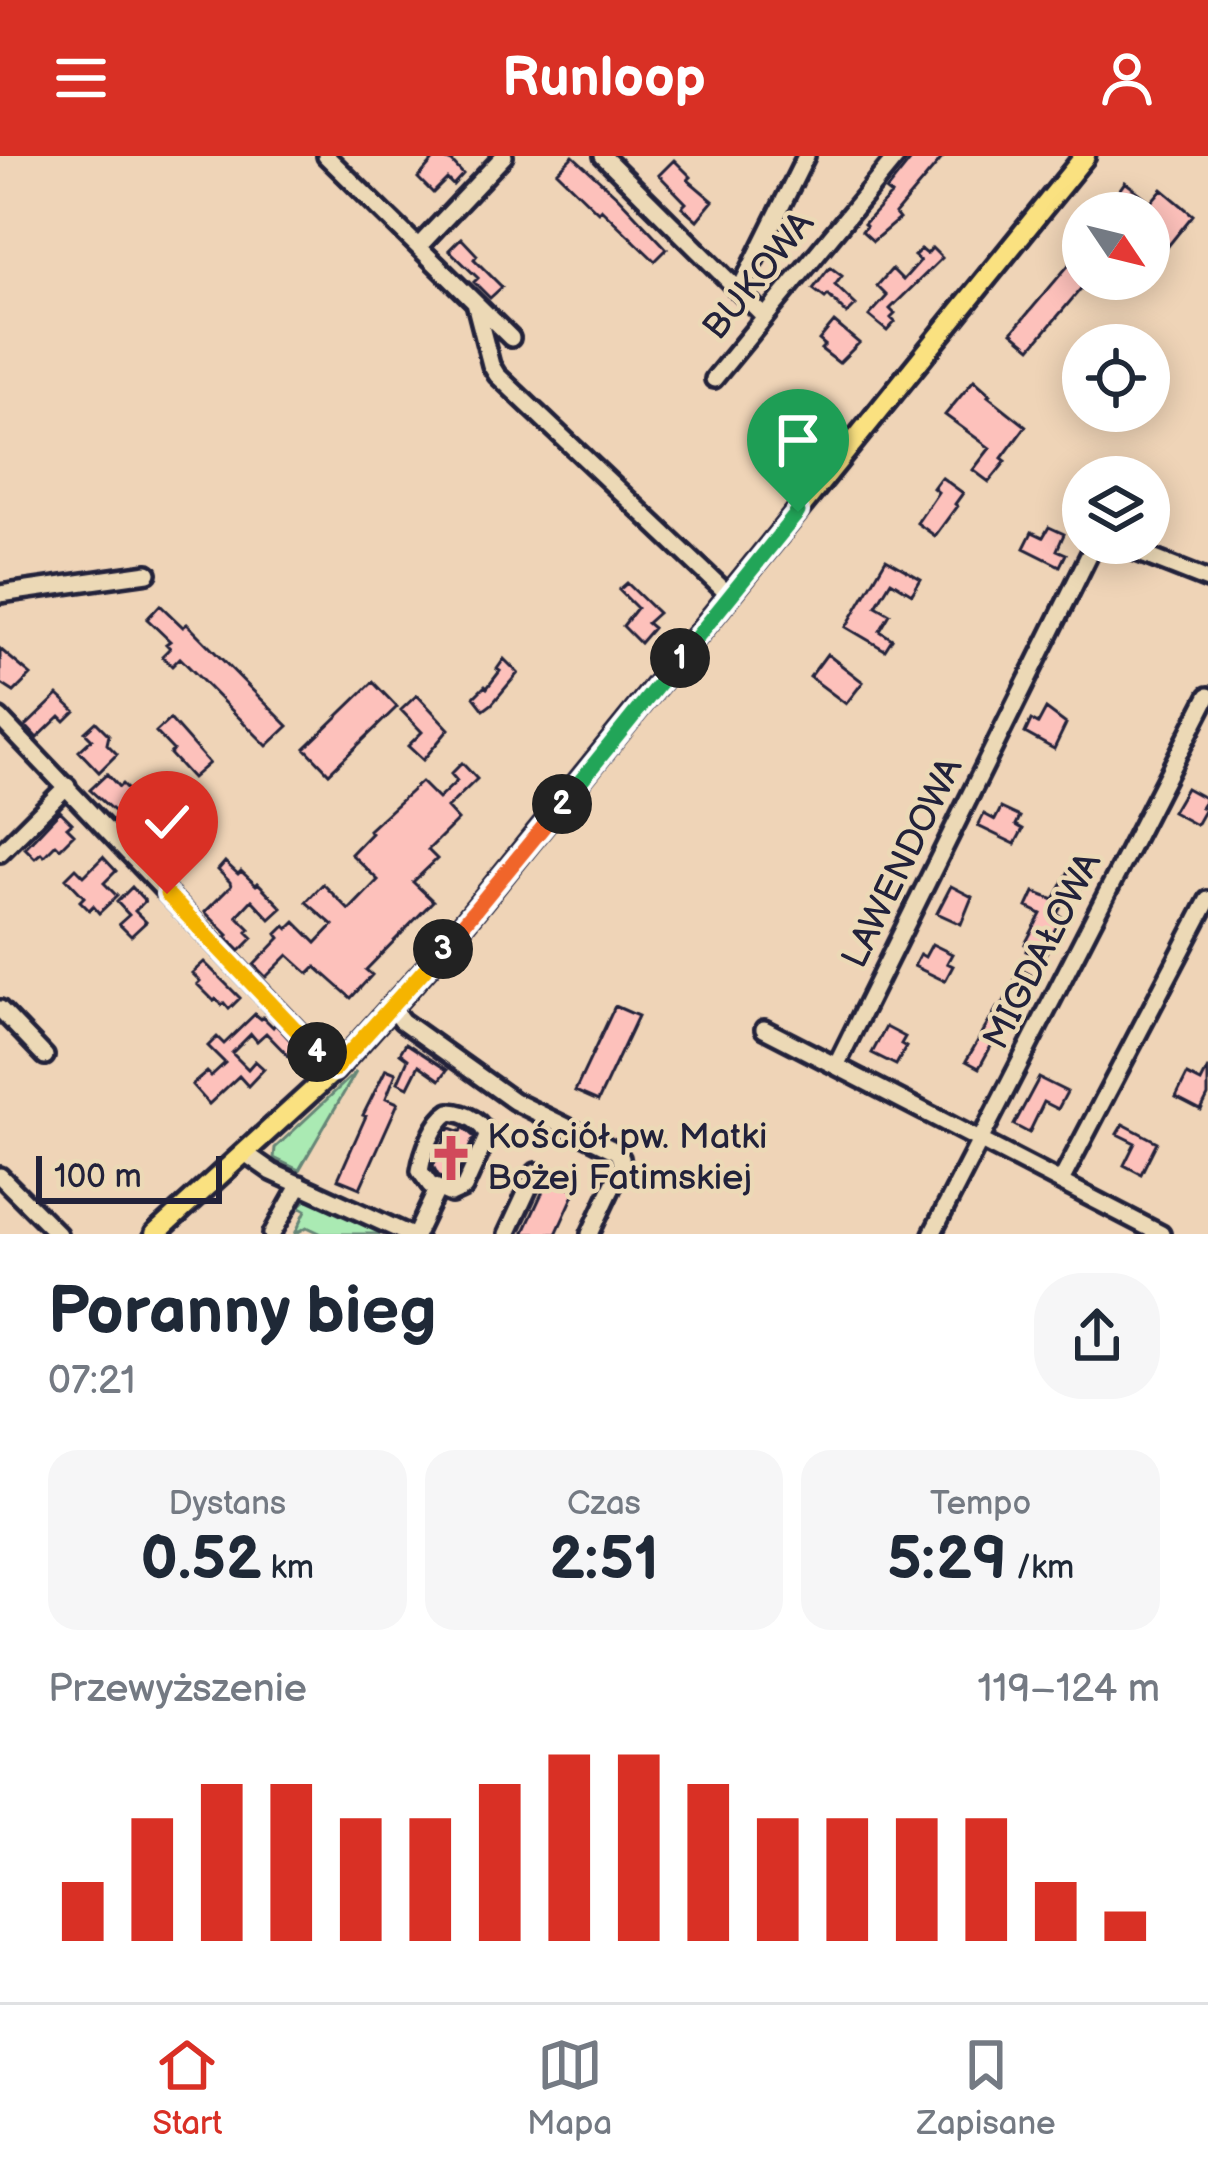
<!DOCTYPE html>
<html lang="pl">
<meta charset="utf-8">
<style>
:root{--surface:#fff;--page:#f6f6f7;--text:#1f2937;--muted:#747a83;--line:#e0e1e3;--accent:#d93025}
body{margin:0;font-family:"Balsamiq Sans",sans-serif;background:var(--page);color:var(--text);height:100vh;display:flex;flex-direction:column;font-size:45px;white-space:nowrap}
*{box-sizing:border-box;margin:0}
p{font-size:39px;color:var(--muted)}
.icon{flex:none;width:66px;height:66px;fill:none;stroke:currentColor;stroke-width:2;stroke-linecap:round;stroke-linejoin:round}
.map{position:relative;height:1078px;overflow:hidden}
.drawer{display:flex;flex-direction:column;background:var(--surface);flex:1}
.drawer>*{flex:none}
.needle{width:78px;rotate:125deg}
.fabs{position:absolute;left:1062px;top:36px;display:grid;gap:24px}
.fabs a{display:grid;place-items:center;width:108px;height:108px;border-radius:50%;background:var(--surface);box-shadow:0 6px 30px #0003;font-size:60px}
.scale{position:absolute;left:36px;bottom:30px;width:186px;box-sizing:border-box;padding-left:12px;border:6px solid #22223b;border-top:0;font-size:33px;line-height:42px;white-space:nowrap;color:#22223b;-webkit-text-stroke:9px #ecd9b6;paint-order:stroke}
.pin{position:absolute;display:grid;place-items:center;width:102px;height:102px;color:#fff;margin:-123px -51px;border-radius:50% 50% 50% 0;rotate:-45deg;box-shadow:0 0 12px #0007}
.pin .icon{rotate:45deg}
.km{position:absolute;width:60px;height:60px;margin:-30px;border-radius:50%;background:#222;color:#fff;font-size:33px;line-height:60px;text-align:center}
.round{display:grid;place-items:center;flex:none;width:126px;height:126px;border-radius:48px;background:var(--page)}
.summary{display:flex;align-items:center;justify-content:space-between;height:204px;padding:0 48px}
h1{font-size:66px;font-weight:600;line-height:90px}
.figures{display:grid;grid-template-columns:repeat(3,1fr);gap:18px;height:204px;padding:12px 48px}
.figures div{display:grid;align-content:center;border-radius:30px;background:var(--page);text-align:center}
.figures b{font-size:60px;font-weight:600}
.figures small{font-size:33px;font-weight:400}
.figures p{font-size:33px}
.chart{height:336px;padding:24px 48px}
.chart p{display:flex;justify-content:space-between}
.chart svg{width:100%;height:216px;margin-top:12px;stroke:var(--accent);stroke-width:6}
header{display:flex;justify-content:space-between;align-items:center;height:156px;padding:0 48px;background:var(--accent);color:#fff;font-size:54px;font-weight:600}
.menu{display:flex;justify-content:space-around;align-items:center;height:168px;border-top:3px solid var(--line);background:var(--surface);font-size:33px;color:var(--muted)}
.menu a{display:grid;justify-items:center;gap:6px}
.menu .active{color:var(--accent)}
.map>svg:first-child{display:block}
</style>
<header><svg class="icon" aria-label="menu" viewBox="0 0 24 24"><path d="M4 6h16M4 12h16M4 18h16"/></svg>Runloop<svg class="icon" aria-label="person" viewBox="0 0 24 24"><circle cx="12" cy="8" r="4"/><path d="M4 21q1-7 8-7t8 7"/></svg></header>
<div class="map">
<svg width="1208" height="1078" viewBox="0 0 1208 1078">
<rect width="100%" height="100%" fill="#efd4b7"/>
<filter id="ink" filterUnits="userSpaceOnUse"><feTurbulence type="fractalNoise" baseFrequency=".00833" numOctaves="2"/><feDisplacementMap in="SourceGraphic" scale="24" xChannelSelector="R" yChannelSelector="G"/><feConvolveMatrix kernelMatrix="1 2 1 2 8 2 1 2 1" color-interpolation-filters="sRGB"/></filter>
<g filter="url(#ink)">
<path fill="#aaeab3" stroke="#668677" stroke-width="3" d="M356 916 299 1014 274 1002 275 992Z
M306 1044H310L392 1078H322L307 1071 295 1078 306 1054 299 1050Z"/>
<path fill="#fdc1bb" stroke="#22223b" stroke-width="3" d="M437 0 452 6 463 18 453 29 447 23 433 37 418 22Z
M573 0 617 40 667 93 655 105 601 53 598 56 557 16Z
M914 0H944L895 58 899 63 873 85 862 75 866 70 864 68 891 39 886 35Z
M674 4 691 21 688 24 713 45 697 64 682 51 686 47 659 19Z
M1125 26 1151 46 1162 33 1193 59 1156 105 1149 99V57H1112L1125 41 1118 36Z
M461 82 477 99 474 103 502 131 490 142 474 126 478 122 449 94Z
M932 92 942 102 890 153 895 158 891 162 895 166 887 175 869 160 887 140 877 130 892 113 903 124 920 105 914 100 921 93 927 98Z
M1083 92V123H1089L1031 192 1012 176Z
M830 111 842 120 835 129 856 149 847 158 828 139 825 142 813 133Z
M834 166 859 187 839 207 821 193 825 189 819 184Z
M974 224 990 238 988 240 1026 270 1002 302 1006 305 989 326 973 314 990 292 945 259Z
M941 321 963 337 955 348 957 350 935 380 917 367 938 336 933 332Z
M1049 371 1064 378 1057 394 1066 398 1060 410 1024 392 1032 376 1043 381Z
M886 403 921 423 912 438 891 425 876 450 890 458 880 475 892 483 885 494 846 471Z
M627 427 658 457 647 467 653 472 640 487 623 470 637 452 619 434Z
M160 449 183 471 187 468 288 570 267 590 180 502 172 510 162 500 170 492 166 488 170 485 147 463Z
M0 493 31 519 14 536 0 527Z
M827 498 863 526 846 548 810 521Z
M504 503 518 517 492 548 484 554 474 541 485 530 487 532 500 515 497 513Z
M373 526 397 551 329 617 305 592Z
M58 539 75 555 65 565 60 560 37 582 26 570Z
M417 539 449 573 423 604 408 590 422 576 401 554Z
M1046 553 1066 568 1054 593 1025 577 1031 564 1038 568Z
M170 563 209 607 192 622 170 598 173 594 156 576Z
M96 566 109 579 107 588 117 598 99 616 79 595 92 583 85 576Z
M462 607 477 623 447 652 458 664 428 694 437 703 413 726 433 745 366 814 372 819 351 842 316 811 309 818 288 799 266 821 254 809 280 782 277 778 285 770 288 773 295 766 316 787 333 769 306 746 323 728 349 754 378 724 351 698 371 677 369 674 421 626 438 643 457 625 451 618Z
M107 618 119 631 122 628 154 660 139 674 131 666 129 669 90 634Z
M1186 632 1206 643 1201 651 1205 653 1196 669 1172 656Z
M1001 652 1020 661 1016 669 1023 673 1015 688 978 670 984 658 995 664Z
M60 655 72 667 67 671 74 678 60 692 56 688 44 700 41 697 35 702 25 692Z
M103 701 116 715 104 727 117 740 99 757 93 750 89 754 80 745 84 741 66 722 76 712 84 720Z
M225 706 238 718 241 715 256 729 258 727 282 752 270 763 252 744 237 760 250 773 247 776 253 782 240 795 226 781 228 779 205 756 231 730 230 726 218 714Z
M1072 709 1089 717 1077 739 1069 735 1057 758 1062 761 1052 779 1056 781 1042 803 1026 795 1029 790 1025 788 1041 758 1027 751 1034 736 1054 744Z
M951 730 972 741 961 768 937 757Z
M132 731 145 745 135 755 146 766 131 780 119 768 129 759 117 746Z
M932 788 952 798 947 807 953 810 945 825 914 810 920 798 925 801Z
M204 806 240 842 229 853 224 847 222 849 216 843 214 845 197 828 200 825 192 817Z
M1020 813 1035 821 1020 848 1018 847 1000 883 996 881 979 912 966 905 997 852 1000 854Z
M615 850 638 860 598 945 575 935Z
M255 858 261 863 263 861 273 871 275 868 303 898 294 906 266 877 257 885 251 878 232 897 248 913 255 905 264 913 248 930 239 920 209 948 192 929 207 916 211 920 225 907 208 890 217 881 224 888Z
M886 871 905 881 901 888 906 891 896 909 872 897Z
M406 887 447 914 440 924 419 909 408 931 398 926 408 903 400 897Z
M1208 912V940L1201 954 1176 941 1187 919 1201 926Z
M386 913 396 917 386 942 398 947 360 1032 338 1023 366 960 363 959Z
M1039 922 1067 936 1058 953 1044 946 1029 977 1014 969Z
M1123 968 1157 986 1141 1018 1124 1009 1135 987 1117 978Z
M463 971 474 981 455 1023 451 1025 438 1019 433 1010 449 974 451 972 461 976Z
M549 1022 576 1034 556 1078H523Z"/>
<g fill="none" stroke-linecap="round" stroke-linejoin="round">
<defs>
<path id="minor" d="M326 0 511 182
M603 0 765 161
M419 90 504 0
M739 135 806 0
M475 147 491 209 497 219 730 440
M714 223 897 0
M1095 387 836 910 1161 1078
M1114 387 1208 424
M0 438 148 417
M0 562 335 914
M0 697 67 630
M392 852 402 865 514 945 616 995 621 1002 622 1010 590 1078
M0 853 45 900
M764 873 836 910
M450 956C466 957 483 966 487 981L464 1032 451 1038 430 1029 420 1015C423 996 434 966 450 956Z
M245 997 272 1016 408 1078
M0 1020 58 1078
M1061 1025 1208 744
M272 1078 300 1028
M416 1078 437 1034
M507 1078 536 1016
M932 1078 1208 540"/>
<path id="major" d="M155 1078 335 914 439 798 1085 0"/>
</defs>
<use href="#minor" stroke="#22223b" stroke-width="24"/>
<use href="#major" stroke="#22223b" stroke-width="27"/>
<use href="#minor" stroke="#ecd9b6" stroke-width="15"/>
<use href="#major" stroke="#fae180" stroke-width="18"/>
</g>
</g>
<g fill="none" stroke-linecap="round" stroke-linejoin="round" filter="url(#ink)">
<defs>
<path id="split-1" d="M680 502 798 356"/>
<path id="split-2" d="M562 648 680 502"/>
<path id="split-3" d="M443 793 562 648"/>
<path id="split-4" d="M317 896 334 914 443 793"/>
<path id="split-5" d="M167 738 317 896"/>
</defs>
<use href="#split-1" stroke="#fff" stroke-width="24"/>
<use href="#split-2" stroke="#fff" stroke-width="24"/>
<use href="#split-3" stroke="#fff" stroke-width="24"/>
<use href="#split-4" stroke="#fff" stroke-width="24"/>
<use href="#split-5" stroke="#fff" stroke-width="24"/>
<use href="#split-1" stroke="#22a559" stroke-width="15"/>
<use href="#split-2" stroke="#22a559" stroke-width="15"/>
<use href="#split-3" stroke="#f0652b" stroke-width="15"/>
<use href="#split-4" stroke="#f5b400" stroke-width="15"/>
<use href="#split-5" stroke="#f5b400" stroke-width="15"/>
</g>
<defs>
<symbol id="church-bare" viewBox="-9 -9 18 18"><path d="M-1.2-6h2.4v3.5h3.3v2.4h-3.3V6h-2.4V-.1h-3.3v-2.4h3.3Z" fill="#d1495b" stroke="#ecd9b6" stroke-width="2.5" paint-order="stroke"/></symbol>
</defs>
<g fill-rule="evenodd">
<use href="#church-bare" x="418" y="969" width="66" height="66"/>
</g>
<g text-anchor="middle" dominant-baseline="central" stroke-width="9" stroke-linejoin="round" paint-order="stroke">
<g font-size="36" fill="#22223b" stroke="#ecd9b6">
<text transform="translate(759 120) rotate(-51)">BUKOWA</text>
<text transform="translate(903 707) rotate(-64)">LAWENDOWA</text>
<text transform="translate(1043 795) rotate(-63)">MIGDAŁOWA</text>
</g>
<g font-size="36" fill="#22223b" stroke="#ecd9b6" text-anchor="start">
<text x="487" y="981">Kościół pw. Matki<tspan x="487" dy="41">Bożej Fatimskiej</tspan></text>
</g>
</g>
</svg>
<div class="fabs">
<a><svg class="needle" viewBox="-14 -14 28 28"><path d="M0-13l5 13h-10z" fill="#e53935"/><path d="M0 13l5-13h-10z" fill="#747a83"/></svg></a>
<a><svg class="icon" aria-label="locate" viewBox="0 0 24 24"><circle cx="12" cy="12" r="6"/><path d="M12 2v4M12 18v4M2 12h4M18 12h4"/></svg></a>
<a><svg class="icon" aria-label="layers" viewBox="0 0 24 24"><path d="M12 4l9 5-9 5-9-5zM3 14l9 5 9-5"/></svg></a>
</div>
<div class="scale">100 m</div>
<div class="pin" style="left:798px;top:356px;background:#1e9e55"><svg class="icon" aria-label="arrive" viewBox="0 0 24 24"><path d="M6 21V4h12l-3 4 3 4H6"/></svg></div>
<div class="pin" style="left:167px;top:738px;background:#d93025"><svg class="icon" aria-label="check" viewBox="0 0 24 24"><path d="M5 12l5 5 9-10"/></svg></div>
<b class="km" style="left:680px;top:502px">1</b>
<b class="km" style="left:562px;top:648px">2</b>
<b class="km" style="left:443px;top:793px">3</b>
<b class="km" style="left:317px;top:896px">4</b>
</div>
<section class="drawer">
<div class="summary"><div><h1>Poranny bieg</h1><p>07:21</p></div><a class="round"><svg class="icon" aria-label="share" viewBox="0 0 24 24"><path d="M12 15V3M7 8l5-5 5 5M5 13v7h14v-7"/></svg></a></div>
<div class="figures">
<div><p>Dystans</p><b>0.52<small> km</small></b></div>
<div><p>Czas</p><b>2:51</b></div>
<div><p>Tempo</p><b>5:29<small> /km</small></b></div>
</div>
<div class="chart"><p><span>Przewyższenie</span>119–124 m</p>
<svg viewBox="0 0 160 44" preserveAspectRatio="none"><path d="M5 44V32M15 44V19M25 44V12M35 44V12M45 44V19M55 44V19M65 44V12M75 44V6M85 44V6M95 44V12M105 44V19M115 44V19M125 44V19M135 44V19M145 44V32M155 44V38"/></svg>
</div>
</section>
<nav class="menu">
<a class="active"><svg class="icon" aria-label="home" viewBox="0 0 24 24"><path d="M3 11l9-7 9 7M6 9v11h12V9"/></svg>Start</a>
<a><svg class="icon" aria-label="map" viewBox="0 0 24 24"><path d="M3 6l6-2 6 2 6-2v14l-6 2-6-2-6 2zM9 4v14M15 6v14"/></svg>Mapa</a>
<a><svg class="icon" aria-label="saved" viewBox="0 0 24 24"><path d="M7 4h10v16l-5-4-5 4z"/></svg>Zapisane</a>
</nav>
